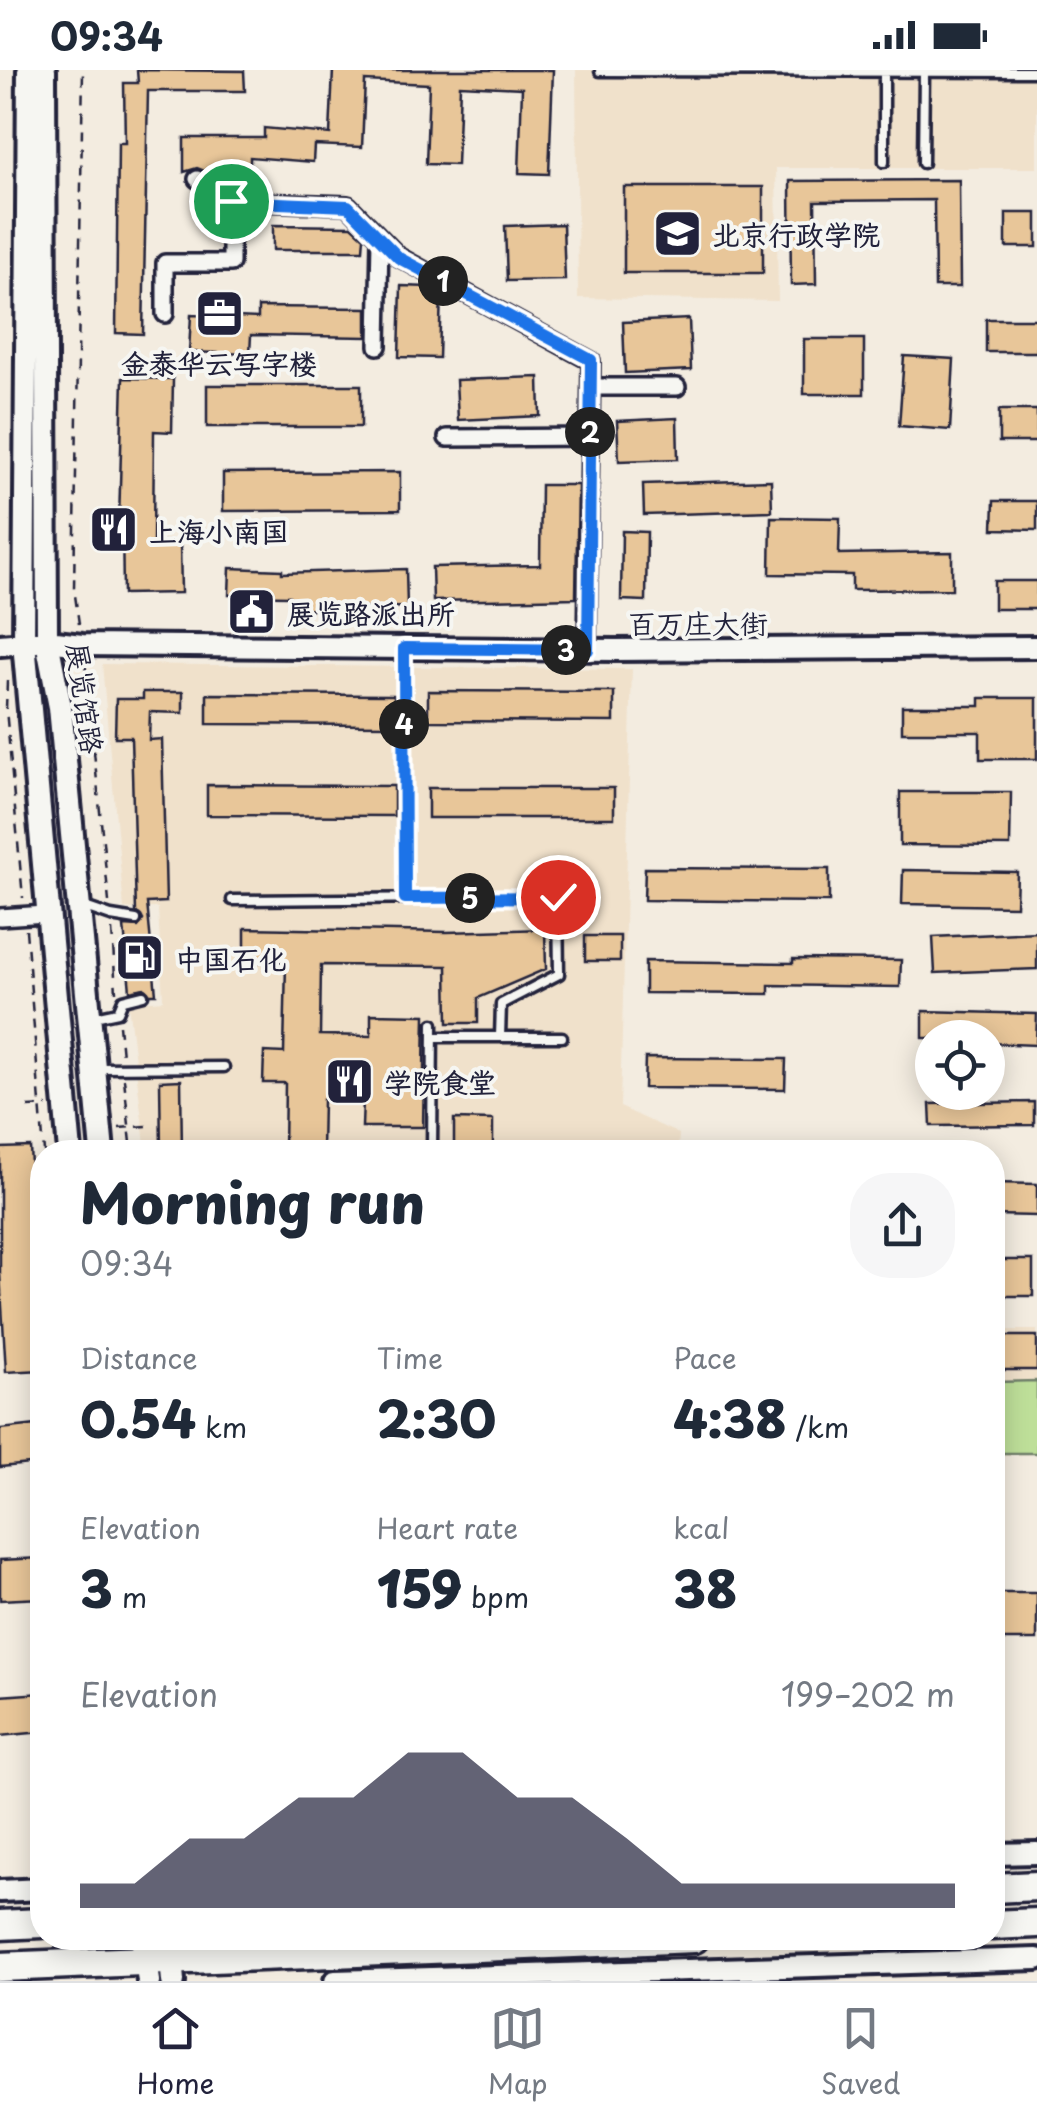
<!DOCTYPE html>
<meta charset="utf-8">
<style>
:root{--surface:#fff;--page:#f6f6f7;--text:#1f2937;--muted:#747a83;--line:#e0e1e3;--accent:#22223b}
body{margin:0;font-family:"Playpen Sans","LXGW WenKai TC",sans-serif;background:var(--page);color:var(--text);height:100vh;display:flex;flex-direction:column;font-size:38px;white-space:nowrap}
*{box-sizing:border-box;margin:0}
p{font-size:32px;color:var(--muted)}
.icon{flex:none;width:55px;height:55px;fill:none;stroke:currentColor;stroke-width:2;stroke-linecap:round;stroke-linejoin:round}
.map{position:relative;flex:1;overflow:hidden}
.details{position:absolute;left:30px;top:1070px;width:975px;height:810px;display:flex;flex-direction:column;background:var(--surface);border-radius:40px;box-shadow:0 5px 25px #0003}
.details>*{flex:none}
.buttons{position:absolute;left:915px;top:950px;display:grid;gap:20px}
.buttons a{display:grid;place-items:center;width:90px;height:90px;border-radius:50%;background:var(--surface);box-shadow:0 5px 25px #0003;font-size:50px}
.pin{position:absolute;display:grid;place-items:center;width:85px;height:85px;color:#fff;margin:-42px;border:5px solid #fff;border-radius:50%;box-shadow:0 2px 10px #0007}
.km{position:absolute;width:50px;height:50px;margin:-25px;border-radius:50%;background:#222;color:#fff;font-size:28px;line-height:50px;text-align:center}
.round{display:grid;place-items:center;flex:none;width:105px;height:105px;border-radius:40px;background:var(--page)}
.overview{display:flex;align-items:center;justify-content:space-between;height:170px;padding:0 50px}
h1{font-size:55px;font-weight:800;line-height:75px}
.figures{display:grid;grid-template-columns:repeat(3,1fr);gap:15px;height:170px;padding:10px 50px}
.figures div{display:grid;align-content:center}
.figures b{font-size:50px;font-weight:800}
.figures small{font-size:28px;font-weight:400}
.figures p{font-size:28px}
.chart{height:280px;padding:20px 50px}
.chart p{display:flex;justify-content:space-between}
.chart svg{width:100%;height:180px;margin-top:10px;fill:var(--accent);opacity:.7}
.status{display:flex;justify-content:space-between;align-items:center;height:70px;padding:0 50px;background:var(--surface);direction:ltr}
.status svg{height:28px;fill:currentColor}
.tab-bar{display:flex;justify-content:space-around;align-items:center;height:140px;border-top:2px solid var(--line);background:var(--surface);font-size:28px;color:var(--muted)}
.tab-bar a{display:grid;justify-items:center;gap:5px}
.tab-bar .on{color:var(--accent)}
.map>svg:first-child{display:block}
</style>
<div class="status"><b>09:34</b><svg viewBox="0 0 49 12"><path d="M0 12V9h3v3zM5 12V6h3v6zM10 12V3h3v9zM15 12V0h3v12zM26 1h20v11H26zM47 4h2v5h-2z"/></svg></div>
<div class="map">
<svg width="1037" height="1911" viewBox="0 0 1037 1911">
<rect width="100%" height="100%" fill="#f3ece0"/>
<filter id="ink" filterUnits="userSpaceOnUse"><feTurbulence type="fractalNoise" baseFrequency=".01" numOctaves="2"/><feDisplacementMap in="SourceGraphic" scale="20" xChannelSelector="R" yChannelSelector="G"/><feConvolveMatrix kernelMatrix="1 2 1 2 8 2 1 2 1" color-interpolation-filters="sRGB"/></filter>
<g filter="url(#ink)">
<path fill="#f0e1cb" d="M576 0H1037V98H776L778 231 578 228Z
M102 594 632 599 620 1037 679 1064 678 1082H146L128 933 163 930 158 838 124 839Z
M992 1260H1037V1384L993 1385Z"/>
<path fill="#bedf99" stroke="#70806a" stroke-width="2.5" d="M1037 1311V1383H993V1312Z"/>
<path fill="#e8c699" stroke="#22223b" stroke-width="2.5" d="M137 0 244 1 245 21H148L143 264 116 263 118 73H125L124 13H138Z
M333 0H553L549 104 519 103 522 18 460 15 457 95 426 94 429 14 365 11 362 77 314 75 313 92 250 87V102H207L197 98 184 102V68H264V58L330 64Z
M959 110 960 217H935L934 130 815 131 816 214 791 215 790 111Z
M624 117H763V203H624Z
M1006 143H1037V177H1006Z
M563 154 565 210 507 211 505 156Z
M273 155 352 156 364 167 363 180H273Z
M401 216 430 217 441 222 439 288 399 287Z
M258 237 367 238V267L251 265 250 284 189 282 191 245 258 248Z
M689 249 691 300 625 303 623 252Z
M986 249H1037V282H986Z
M804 269H864V324H804Z
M904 286 954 289 950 360 899 356Z
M539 307 540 346 458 350 456 310Z
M123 308 173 309 172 362 154 361 153 472H180L181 523 123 524 122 452H119Z
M207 315H361V357H207Z
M999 340H1037V372H999Z
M677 348 678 389 619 391 617 351Z
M400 402V440L223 441V403Z
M771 410 772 441 644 445 643 414Z
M541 415H578L576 528 433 531 432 497 540 495Z
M994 431H1037V460L993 459Z
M771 447 840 448 839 484 952 482V519L852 520V505L770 504Z
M622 461 647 462 646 531 621 530Z
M230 498 282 500V503L406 499 407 537 289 540V526L229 525Z
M994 511H1037V539H994Z
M428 621 614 622V652L428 651Z
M143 622H183V643L150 642 149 670 162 669 166 832 147 833 156 924H150L144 918 130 921 124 856 138 857 143 850 136 842 131 667H115L116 629H143Z
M207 624 394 625V655L207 654Z
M980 628H1037V689H980V662H902V636H980Z
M207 715 394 716V746L207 745Z
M428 718H614V748H428Z
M900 722H1011L1010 776 900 775Z
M645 798 829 799V832L644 830Z
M903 800 1017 802 1016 836 902 834Z
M245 858 447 862 545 859 546 899 478 928V953H448L447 896 321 895 320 965 371 966V944L425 945 423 1057H362L363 1030 323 1029 322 1082H284L285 1013H263L264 982 284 983 286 892H245Z
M1037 862V899L935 903 933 867Z
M585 866H620V891H585Z
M793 889 901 890 900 917 769 915V924L645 923V891L793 893Z
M923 941 1037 944 1036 975 988 973V968H923Z
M645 988 786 989 785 1019 644 1018Z
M181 1010 182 1082H161L160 1011Z
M1034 1032V1055L931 1056 930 1034Z
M454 1049 493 1050V1082H454Z
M30 1077 42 1300 6 1302 0 1203V1078Z
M992 1113 1037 1114V1146L992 1145Z
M992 1190H1033V1226H992Z
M992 1266H1037V1300H992Z
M37 1355 40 1393 0 1397V1359Z
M42 1488V1528L0 1530V1490Z
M992 1523H1037V1570H992Z
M42 1623V1662L0 1666V1626Z"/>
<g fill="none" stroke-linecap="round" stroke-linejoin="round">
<defs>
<path id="lane" d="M600 1 1037 2
M884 1V92
M923 93 924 3
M404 578 405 828
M232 830 558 827 559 904 501 934 500 967
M82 836 111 846 136 850
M94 947 118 942 123 930 143 925
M433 967H562
M99 998 224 997
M432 1082 433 954"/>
<path id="street" d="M197 109 231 131 348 135 399 187 591 291 587 580
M165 244V193H231V131
M378 276 380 168
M591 317H677
M447 368 590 367
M0 847 46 844"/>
<path id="secondary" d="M45 0 47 571
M24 573 28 0
M0 575 47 571 82 575 615 580 1037 577
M992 1784 1037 1783
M0 1821 42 1819
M335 1911 1037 1889"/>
<path id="primary" d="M47 571 60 637 102 1082
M24 573 70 1082
M142 1868 149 1911
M169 1868 173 1911"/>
<path id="highway" d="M992 1818 1037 1816
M0 1855 42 1853
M992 1855 1037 1853
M0 1897 694 1868"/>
</defs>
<use href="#lane" stroke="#22223b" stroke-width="15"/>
<use href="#street" stroke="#22223b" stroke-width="22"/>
<use href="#secondary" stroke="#22223b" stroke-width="28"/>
<use href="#primary" stroke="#22223b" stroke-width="30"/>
<use href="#highway" stroke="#22223b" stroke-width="35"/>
<path stroke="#22223b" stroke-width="2.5" stroke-dasharray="10 8" stroke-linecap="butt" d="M79 554 74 518 83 0
M85 591 109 832
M7 611 6 639 23 828
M26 860 44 1082
M112 860 116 922
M119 955 122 986
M124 1009 132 1082
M28 1037 47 1036
M119 1058 147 1056"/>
<use href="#lane" stroke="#f6f6f2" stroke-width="8"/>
<use href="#street" stroke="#f6f6f2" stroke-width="15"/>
<use href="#secondary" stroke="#f6f6f2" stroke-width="20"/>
<use href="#primary" stroke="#f6f6f2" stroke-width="22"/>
<use href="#highway" stroke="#f6f6f2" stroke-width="28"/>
</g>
</g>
<g fill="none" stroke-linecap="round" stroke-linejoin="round" filter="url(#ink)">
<defs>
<path id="route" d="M231 131 348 136 399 188 591 290 588 580 404 578 405 828 558 827"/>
</defs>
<use href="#route" stroke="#fff" stroke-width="20"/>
<use href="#route" stroke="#1a73e8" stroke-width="12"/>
</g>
<defs>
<symbol id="university-square" viewBox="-11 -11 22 22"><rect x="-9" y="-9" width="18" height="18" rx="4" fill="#22223b" stroke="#f6f6f2"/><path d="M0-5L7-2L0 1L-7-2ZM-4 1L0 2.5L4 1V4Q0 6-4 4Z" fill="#fff"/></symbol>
<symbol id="office-square" viewBox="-11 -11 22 22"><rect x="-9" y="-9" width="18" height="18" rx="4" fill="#22223b" stroke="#f6f6f2"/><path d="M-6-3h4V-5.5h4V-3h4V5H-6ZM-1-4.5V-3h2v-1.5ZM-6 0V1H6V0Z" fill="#fff"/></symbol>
<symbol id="restaurant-square" viewBox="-11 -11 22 22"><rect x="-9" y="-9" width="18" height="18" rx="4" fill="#22223b" stroke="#f6f6f2"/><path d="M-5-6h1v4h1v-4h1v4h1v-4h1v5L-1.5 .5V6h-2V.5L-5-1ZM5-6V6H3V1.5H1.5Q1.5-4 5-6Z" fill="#fff"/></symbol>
<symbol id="civic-square" viewBox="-11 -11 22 22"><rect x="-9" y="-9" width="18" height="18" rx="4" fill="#22223b" stroke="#f6f6f2"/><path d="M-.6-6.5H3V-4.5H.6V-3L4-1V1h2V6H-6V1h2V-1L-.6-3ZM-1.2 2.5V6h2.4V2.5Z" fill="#fff"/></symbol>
<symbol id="fuel-square" viewBox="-11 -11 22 22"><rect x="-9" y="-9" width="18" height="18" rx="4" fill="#22223b" stroke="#f6f6f2"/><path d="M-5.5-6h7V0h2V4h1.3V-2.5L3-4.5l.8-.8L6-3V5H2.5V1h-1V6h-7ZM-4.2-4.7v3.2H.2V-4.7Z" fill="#fff"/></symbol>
</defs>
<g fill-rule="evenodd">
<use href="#university-square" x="650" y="136" width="55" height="55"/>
<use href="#office-square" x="192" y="216" width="55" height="55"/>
<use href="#restaurant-square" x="86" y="432" width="55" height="55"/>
<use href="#civic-square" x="224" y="514" width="55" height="55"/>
<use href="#fuel-square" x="112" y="860" width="55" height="55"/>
<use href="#restaurant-square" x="322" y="984" width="55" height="55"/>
</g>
<g text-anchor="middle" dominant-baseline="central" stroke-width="8" stroke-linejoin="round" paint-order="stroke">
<g font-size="28" font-weight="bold" fill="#22223b" stroke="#f6f6f2" text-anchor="start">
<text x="712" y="163">北京行政学院</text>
<text x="219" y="292" text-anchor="middle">金泰华云写字楼</text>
<text x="149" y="460">上海小南国</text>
<text x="287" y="542">展览路派出所</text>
<text x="175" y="888">中国石化</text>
<text x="384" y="1011">学院食堂</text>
</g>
<g font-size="28" fill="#22223b" stroke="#f6f6f2">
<text x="698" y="552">百万庄大街</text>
<text transform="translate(86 628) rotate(82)">展览馆路</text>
</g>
</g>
</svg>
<div class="buttons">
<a><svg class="icon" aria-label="locate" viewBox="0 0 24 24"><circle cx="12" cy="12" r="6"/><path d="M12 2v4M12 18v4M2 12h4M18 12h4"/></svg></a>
</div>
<div class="pin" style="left:231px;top:131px;background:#1e9e55"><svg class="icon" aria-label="arrive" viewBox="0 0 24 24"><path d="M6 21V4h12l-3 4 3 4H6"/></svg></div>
<div class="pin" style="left:558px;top:827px;background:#d93025"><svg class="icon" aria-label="check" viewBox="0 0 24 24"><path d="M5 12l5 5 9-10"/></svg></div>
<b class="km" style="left:443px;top:211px">1</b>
<b class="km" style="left:590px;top:362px">2</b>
<b class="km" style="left:566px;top:580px">3</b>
<b class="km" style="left:404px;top:654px">4</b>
<b class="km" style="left:470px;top:828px">5</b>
<section class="details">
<div class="overview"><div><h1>Morning run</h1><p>09:34</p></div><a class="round"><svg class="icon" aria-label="share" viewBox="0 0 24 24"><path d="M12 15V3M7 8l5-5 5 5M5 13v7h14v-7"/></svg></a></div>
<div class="figures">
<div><p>Distance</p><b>0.54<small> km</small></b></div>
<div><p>Time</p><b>2:30</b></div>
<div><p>Pace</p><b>4:38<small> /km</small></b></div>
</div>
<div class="figures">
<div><p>Elevation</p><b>3<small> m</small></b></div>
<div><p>Heart rate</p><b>159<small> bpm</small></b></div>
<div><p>kcal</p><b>38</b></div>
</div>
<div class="chart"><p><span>Elevation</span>199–202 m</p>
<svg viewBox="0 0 160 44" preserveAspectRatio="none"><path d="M0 44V38L10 38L20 27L30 27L40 17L50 17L60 6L70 6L80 17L90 17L100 27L110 38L120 38L130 38L140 38L150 38L160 38V44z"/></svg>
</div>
</section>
</div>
<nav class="tab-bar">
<a class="on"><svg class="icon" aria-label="home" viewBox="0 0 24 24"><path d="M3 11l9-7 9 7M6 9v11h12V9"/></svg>Home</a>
<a><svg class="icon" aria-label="map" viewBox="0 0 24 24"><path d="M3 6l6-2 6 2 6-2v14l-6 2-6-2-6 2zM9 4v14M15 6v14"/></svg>Map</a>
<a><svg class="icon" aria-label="saved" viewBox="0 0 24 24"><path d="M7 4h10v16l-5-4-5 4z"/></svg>Saved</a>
</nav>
